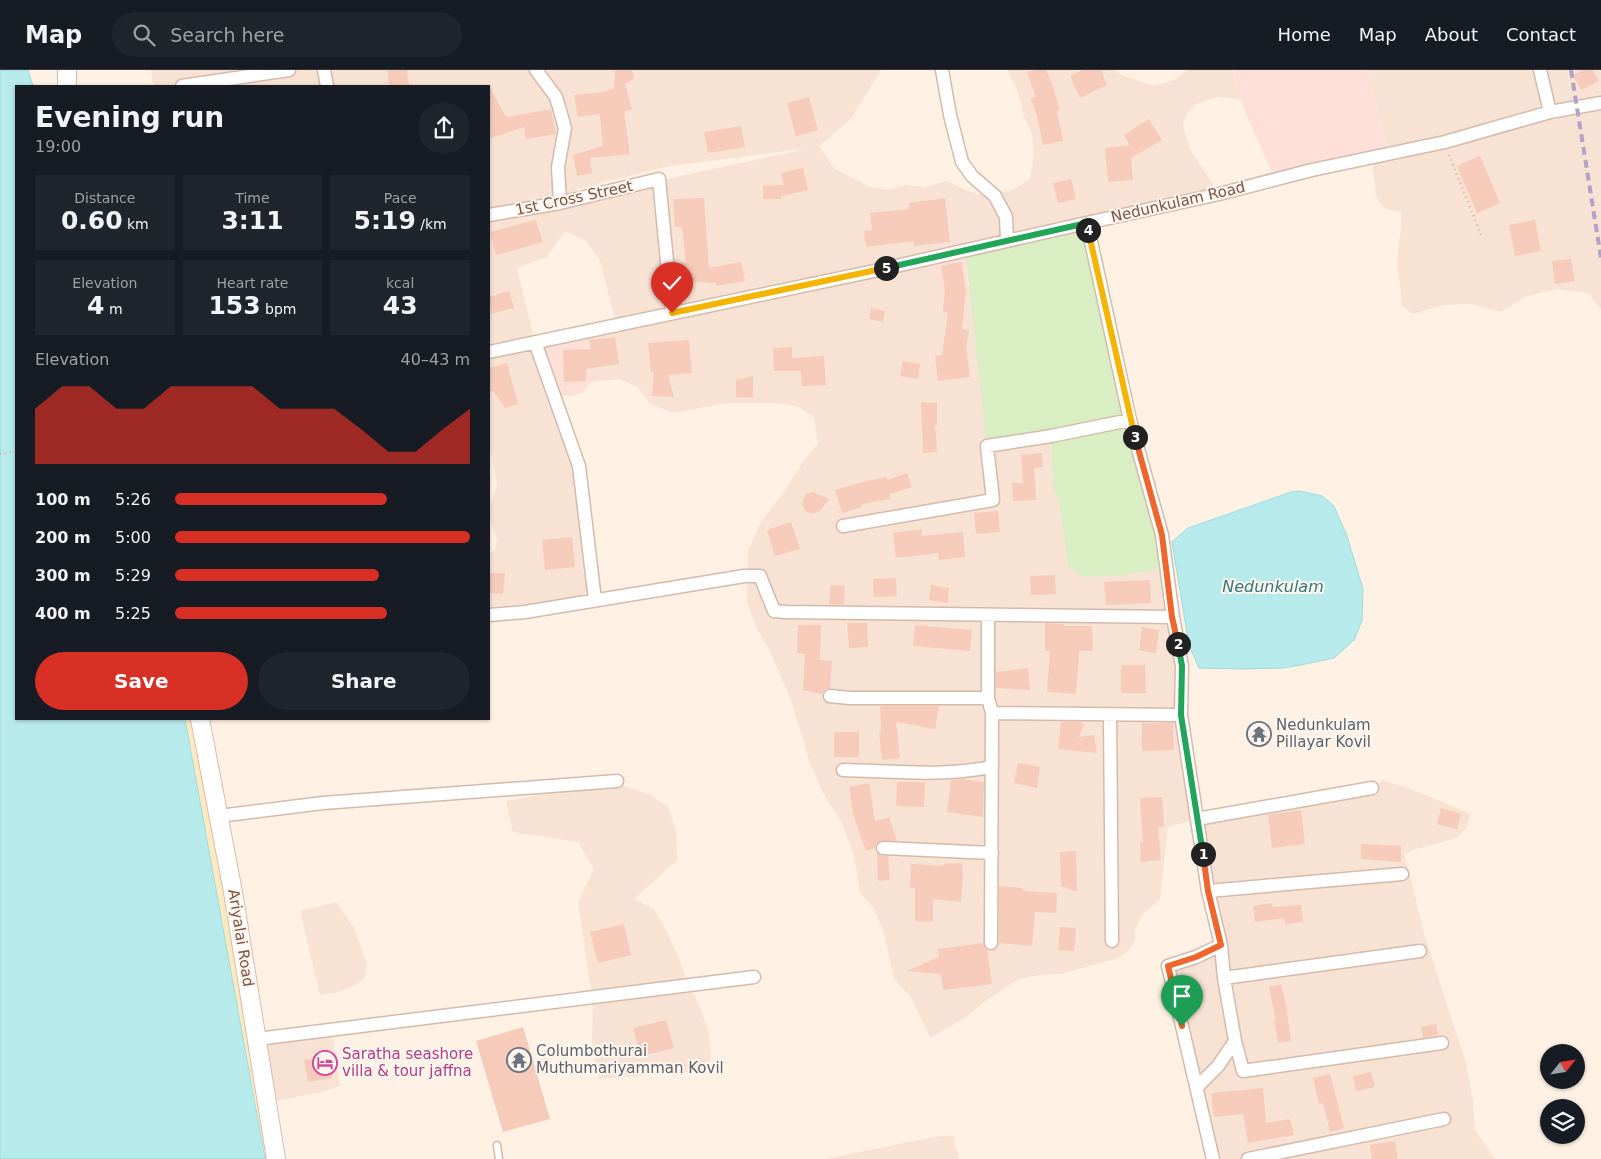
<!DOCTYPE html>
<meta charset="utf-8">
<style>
:root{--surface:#171b24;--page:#20242c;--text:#f1f3f6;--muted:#9ea1a6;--line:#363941;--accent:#d93025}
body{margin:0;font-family:"DejaVu Sans",sans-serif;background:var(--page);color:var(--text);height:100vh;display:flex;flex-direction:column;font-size:19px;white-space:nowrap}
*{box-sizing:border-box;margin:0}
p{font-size:16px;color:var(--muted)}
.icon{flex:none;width:28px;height:28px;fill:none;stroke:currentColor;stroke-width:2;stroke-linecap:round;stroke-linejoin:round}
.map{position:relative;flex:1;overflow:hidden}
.side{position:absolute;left:15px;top:15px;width:475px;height:635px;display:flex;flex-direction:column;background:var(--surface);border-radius:0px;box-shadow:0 1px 4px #0004}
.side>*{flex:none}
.needle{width:32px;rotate:60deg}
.tools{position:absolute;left:1540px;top:974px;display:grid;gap:10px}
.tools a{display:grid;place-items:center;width:45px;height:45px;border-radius:50%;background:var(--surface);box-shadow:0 1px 4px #0004;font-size:25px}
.pin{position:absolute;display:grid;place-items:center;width:42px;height:42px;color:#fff;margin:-51px -21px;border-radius:50% 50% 50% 0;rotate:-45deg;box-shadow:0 0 5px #0007}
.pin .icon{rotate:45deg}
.km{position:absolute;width:25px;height:25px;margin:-12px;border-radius:50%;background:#222;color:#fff;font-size:14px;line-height:25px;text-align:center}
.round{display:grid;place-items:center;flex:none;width:52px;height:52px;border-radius:26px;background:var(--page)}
.overview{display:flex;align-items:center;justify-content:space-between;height:85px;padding:0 20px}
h1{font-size:28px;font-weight:700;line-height:38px}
.stats{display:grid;grid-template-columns:repeat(3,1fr);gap:8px;height:85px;padding:5px 20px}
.stats div{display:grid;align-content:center;border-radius:0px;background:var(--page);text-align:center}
.stats b{font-size:25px;font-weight:700}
.stats small{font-size:14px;font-weight:400}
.stats p{font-size:14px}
.chart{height:140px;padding:10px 20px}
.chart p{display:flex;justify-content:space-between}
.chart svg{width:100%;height:90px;margin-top:5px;fill:var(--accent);opacity:.7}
.cta{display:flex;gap:10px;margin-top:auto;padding:10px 20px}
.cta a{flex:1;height:58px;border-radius:30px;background:var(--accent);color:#fff;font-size:20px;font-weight:700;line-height:58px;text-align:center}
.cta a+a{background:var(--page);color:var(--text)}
ul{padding:0 20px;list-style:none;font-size:16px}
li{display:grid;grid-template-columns:80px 60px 1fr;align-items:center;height:38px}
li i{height:12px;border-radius:6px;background:var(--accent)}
header{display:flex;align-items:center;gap:30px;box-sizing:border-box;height:70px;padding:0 25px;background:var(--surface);border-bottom:1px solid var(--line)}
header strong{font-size:24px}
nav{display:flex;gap:28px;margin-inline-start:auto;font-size:18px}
.search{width:350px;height:45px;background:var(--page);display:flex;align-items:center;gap:12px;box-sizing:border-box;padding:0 18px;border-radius:28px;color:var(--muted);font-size:19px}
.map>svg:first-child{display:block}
</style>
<header>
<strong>Map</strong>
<div class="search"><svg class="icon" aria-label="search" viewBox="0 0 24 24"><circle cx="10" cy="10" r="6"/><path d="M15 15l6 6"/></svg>Search here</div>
<nav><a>Home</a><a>Map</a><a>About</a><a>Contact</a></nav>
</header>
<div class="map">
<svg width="1601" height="1089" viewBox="0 0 1601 1089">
<rect width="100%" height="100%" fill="#fff2e5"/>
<path fill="#f7e2d3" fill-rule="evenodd" d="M151 0H881L851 49 819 76 834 98 870 117 888 120 905 115 925 117 947 111 968 121 978 124 1011 121 1030 109 1034 84 1032 64 1024 47 1017 19 1007 0H1115L1122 5 1154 16 1176 9 1187 0H1231L1234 1 1235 15 1240 29 1217 27 1195 35 1186 45 1183 56 1190 79 1219 124 936 186 963 217 968 214 972 229 987 376 1051 366 1053 417 1059 432 1068 496 1165 497 1197 749 1372 718 1383 710 1424 724 1471 744 1466 758 1457 768 1413 780 1405 785 1424 864 1466 993 1473 1030 1475 1060 1495 1089H1213L1168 896 1221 875 1197 749 1168 757 1160 829 1142 845 1135 860V870L1128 881 1115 889 1061 904 1039 905 1017 910 984 932 968 946 930 968 911 927 894 909 883 860 874 839 860 822 854 786 842 753 823 723 809 690 792 633 769 579 756 557 747 531 748 481 761 452 783 423 805 389 818 374 814 347 799 337 777 333H727L674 343 650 334 637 317 620 309 591 312 588 285 582 262 616 253 600 190 586 171 565 161 547 187 517 198 535 272 579 396 595 530 489 545V484L495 480 497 470 489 447V440L497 414 489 373V16H153ZM810 78 579 128 572 137 577 119 664 97Z
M1366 0H1601V240L1588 223 1556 219 1525 227 1500 242 1472 234 1444 235 1412 244 1402 235 1397 190 1401 158V142L1385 139 1376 127 1373 99 1375 87 1389 83Z
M593 715H621L651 725 668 737 676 761 677 790 634 829 654 839 667 862 680 891 686 909 700 937 709 965 711 989 704 1001 599 1009 592 972 593 934 578 832 594 799 578 772 513 762 506 731Z
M336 832 354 858 367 895 365 907 356 915 338 922 320 925 300 841Z
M332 959 340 1016 318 1023 265 1033 257 969Z
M953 1065 959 1089H825L934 1067Z"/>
<path fill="#ffe0d9" d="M1234 0H1366L1389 83 1275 109 1246 44 1235 15Z
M965 180 968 214 955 219 941 218 938 212 935 186Z
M582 262 588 285 591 312 583 323 570 326 556 325 535 272Z"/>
<path fill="#d9eec2" d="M1087 153 1165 497 1125 505 1084 507 1068 496 1059 432 1053 417 1051 366 987 376 965 180Z"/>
<path fill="#ffe9bf" d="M185 649H196L275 1089H265Z"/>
<path fill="#b7eaeb" stroke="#9cdcde" d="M0 0H28L33 16H16V649H185L265 1089H0Z
M1300 421 1322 426 1334 436 1347 466 1363 519 1362 551 1354 570 1334 588 1306 594 1283 598 1242 599 1199 598 1189 575 1172 472 1188 458 1291 422Z"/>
<path fill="#f7cbba" d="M387 0H407L409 16H389Z
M615 0H632L634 9 625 14 632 39 624 42 630 84 590 88 592 103 577 106 573 85 603 76 600 44 578 47 574 25 605 22 604 21 614 19Z
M1035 0H1046L1052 14 1060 40 1057 41 1063 71 1043 75 1037 46 1031 28 1036 27 1027 2Z
M1083 0H1101L1107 15 1080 28 1070 6Z
M1583 0H1593L1599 11 1581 20 1573 5Z
M489 16 506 47 551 39 556 64 526 69 524 57 491 68 489 62Z
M809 27 818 60 796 66 787 33Z
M1149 49 1162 70 1131 88 1133 110 1108 112 1105 78 1130 75 1124 65Z
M741 56 745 77 708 83 704 62Z
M1480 86 1500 133 1477 143 1457 96Z
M803 98 808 120 781 126V129H763V116L784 115 781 103Z
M1071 109 1076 129 1058 133 1053 113Z
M704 128 709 198 741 192 745 211 716 216V213L681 211V192L686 193 682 157H675L673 129Z
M945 128 950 172 914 176V171L866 177 864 161 872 160 870 143 909 139V133Z
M536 150 543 172 496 185 490 162Z
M1535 150 1541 181 1515 186 1509 155Z
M1571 189 1575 211 1555 214 1552 191Z
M961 192 966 221 962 259 969 260 966 278 970 307 938 311 935 286 942 285 948 243 943 242 945 219 941 196Z
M509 221 514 238 491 244 489 227Z
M871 238 885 241 883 252 869 249Z
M615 267 619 294 586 299V311L564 312 563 280 591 279 589 270Z
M689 270 692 303 668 305 674 327 652 326 654 301 651 302 648 273Z
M792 277V288L824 286 826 315 802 316 801 301H774L773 278Z
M903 291 920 294 918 309 900 306Z
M507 293 518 334 505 338 493 321 489 322V298Z
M753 306V328L736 327V310Z
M921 332 937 333V355H935L937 382 923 383Z
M1042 383 1043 397 1034 398 1036 430 1013 431 1012 413H1023L1021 385Z
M907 403 912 417 890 424V429L862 434V437L842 443 835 420 859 413 886 407 887 410Z
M813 422 829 429 820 441 813 444 805 441 802 433 806 424Z
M998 441 1000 462 976 464 974 443Z
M791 452 800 479 775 486 767 460Z
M922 459V466L963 462 965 487 939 490 938 483 896 488 893 463Z
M572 467 575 497 545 500 542 470Z
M489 503H505L503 524 489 523Z
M1055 505 1056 524 1031 525 1030 506Z
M896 508 897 526 874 527 873 509Z
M1150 510 1151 533 1106 535 1104 512Z
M831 515 845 516 844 535 829 534Z
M931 515 949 518 948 533 929 530Z
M847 553H867L868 577 849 578Z
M1045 553 1064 554V556H1092L1093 581H1079L1076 624 1047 622 1050 581H1045Z
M798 555H821L820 590 832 591 830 618 826 619 822 624 803 620 805 584 797 583Z
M915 555 972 560 970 581 913 576Z
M1142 557 1159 560 1156 583 1139 580Z
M1121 595H1145L1146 623H1121Z
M1028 598 1030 620 996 618V602Z
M880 636H939L935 659 896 652 900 688 882 690 879 662H881Z
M1061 652H1080L1084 654 1079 667 1094 665 1097 683 1058 679Z
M1142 653H1173L1174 680 1142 681Z
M834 662H859V687H834Z
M1018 693 1040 697 1037 718 1014 713Z
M961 709 984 712 983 747 947 742 951 710Z
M897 712H925L924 737 896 736Z
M869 713 875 751 889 747 897 771H880L876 774 875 778 866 781 853 744 849 717Z
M1162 727 1164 757H1158L1161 790 1141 792 1140 773 1143 772 1140 728Z
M1441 738 1461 744 1457 759 1437 754Z
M1301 740 1305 774 1272 778 1268 745Z
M1361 774 1401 776V792L1361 789Z
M1076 781 1077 822 1061 816 1060 782Z
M877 783 882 786H888L890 810 878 811Z
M962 793 963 806 961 832 933 829V852L915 851V818H910L911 794 943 796V794Z
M999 816 1023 818V821L1057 823 1056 843 1035 842 1032 876 999 873Z
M1272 833 1273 837 1301 835 1303 852 1285 854 1284 848 1255 852 1253 836Z
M624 854 631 885 598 893 590 862Z
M1060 857 1076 858 1074 881 1058 880Z
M983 873 987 880 992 914 943 920 941 904 906 901 939 887 938 879Z
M1281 914 1286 935 1291 971 1278 973 1274 950H1276L1269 917Z
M666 950 674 978 641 986 633 958Z
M1436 954 1438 965 1423 968 1421 957Z
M523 957 550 1049 503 1062 476 971Z
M328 986 332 1008 308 1012 304 990Z
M1371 1002 1375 1017 1356 1021 1353 1006Z
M1330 1004 1344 1058 1330 1062 1323 1033 1319 1034 1313 1008Z
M1263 1018 1266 1053 1290 1049 1294 1065 1248 1073 1243 1044 1214 1047 1211 1023Z
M1395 1071 1398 1089H1372L1370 1075Z"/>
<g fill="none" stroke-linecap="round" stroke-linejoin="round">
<defs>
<path id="lane" d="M497 1075 499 1089"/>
<path id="street" d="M324 0 327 16
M536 0 556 27 565 58 558 97 560 133
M942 0 950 45 962 92 972 106 995 126 1006 147 1007 170
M1540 0 1550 42
M182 16 289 0
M489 145 560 133 659 109 672 243
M1087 153 1130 350 1162 465 1173 547 1182 596 1181 645 1208 821 1221 875 1196 887 1168 896 1213 1089
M535 272 579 396 595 530
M489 282 874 201 1082 154 1219 124 1312 100 1445 72 1550 42 1601 33
M843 456 993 430 987 376 1051 366 1130 350
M489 545 525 542 744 506H760L774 541 786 542 1173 547
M988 545V628L992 643 1181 645
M830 626 850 628H988
M1110 645 1112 871
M843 700C892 701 943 707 991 697
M219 746 323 733 617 711
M1197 749 1372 718
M883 778 992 783
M1208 821 1402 804
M991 873 992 643
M1221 875 1224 908 1420 881
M257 969 754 907
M1235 971 1243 1001 1442 973
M1197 1017 1218 996 1235 971 1224 908
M1248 1089 1444 1049"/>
<path id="secondary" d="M67 16V0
M200 649 233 822 276 1089"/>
</defs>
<use href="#lane" stroke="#d5baac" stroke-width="9"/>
<use href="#street" stroke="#d5baac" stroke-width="15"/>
<use href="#secondary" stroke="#dabaac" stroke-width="20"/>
<path stroke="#ddad9c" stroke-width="2.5" stroke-dasharray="1 4" stroke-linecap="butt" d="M1449 85 1482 167
M0 384 16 381"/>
<use href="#lane" stroke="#fff" stroke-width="6"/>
<use href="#street" stroke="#fff" stroke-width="12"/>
<use href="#secondary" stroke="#fff" stroke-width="18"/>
<path stroke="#b2a2ca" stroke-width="4" stroke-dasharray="8 5" stroke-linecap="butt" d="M1571 0 1601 188"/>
</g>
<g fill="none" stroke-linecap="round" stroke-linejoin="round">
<defs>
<path id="split-1" d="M1182 956 1168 896 1196 887 1221 875 1208 821 1203 784"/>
<path id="split-2" d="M1178 574 1182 596 1181 645 1203 784"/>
<path id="split-3" d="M1135 367 1162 465 1172 547 1178 574"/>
<path id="split-4" d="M1088 160 1135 367"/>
<path id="split-5" d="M886 198 1087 153 1088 160"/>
<path id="split-6" d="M672 243 886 198"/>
</defs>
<use href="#split-1" stroke="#fff" stroke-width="10"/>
<use href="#split-2" stroke="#fff" stroke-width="10"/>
<use href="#split-3" stroke="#fff" stroke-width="10"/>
<use href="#split-4" stroke="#fff" stroke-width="10"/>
<use href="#split-5" stroke="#fff" stroke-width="10"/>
<use href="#split-6" stroke="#fff" stroke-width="10"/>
<use href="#split-1" stroke="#f0652b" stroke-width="6"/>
<use href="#split-2" stroke="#22a559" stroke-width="6"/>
<use href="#split-3" stroke="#f0652b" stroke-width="6"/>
<use href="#split-4" stroke="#f5b400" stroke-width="6"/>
<use href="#split-5" stroke="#22a559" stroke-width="6"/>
<use href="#split-6" stroke="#f5b400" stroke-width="6"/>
</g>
<defs>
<symbol id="temple-ring" viewBox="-11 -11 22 22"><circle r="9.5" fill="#fff6ee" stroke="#6b7280" stroke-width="1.5"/><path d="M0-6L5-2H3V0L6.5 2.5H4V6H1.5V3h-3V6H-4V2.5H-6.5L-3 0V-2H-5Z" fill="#6b7280"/></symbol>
<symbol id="hotel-ring" viewBox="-11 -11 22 22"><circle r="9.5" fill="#fff6ee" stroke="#d1479c" stroke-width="1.5"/><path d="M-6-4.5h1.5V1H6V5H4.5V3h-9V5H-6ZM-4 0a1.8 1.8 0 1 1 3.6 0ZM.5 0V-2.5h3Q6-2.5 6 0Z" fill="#d1479c"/></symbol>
</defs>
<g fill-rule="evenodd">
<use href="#temple-ring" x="1245" y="650" width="28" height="28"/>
<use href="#temple-ring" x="505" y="976" width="28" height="28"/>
<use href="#hotel-ring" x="311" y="979" width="28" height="28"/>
</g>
<g text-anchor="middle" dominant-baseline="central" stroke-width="4" stroke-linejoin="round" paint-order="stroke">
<g font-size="15" fill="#7b5347" stroke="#fff6ee">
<text transform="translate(574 128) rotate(-12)">1st Cross Street</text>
<text transform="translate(1178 132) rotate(-13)">Nedunkulam Road</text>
<text transform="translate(241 868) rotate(81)">Ariyalai Road</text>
</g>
<g font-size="15" fill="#5b616d" stroke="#fff6ee" text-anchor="start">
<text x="1276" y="655">Nedunkulam<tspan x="1276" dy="17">Pillayar Kovil</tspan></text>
<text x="536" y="981">Columbothurai<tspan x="536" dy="17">Muthumariyamman Kovil</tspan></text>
</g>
<g font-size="15" fill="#b23c85" stroke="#fff6ee" text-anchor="start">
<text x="342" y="984">Saratha seashore<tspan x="342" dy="17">villa &amp; tour jaffna</tspan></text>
</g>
<g font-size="16" font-style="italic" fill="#35787b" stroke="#fff6ee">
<text x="1273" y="516">Nedunkulam</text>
</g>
</g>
</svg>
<div class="tools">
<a><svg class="needle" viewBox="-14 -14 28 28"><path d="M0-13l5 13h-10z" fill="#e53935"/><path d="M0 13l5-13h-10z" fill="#9ea1a6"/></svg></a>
<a><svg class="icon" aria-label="layers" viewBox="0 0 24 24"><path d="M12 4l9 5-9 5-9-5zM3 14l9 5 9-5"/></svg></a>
</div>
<div class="pin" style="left:1182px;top:956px;background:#1e9e55"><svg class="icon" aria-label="arrive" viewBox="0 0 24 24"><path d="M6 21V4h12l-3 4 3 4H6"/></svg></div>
<div class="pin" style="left:672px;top:243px;background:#d93025"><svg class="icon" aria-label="check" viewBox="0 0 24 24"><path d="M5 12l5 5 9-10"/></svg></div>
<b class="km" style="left:1203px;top:784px">1</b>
<b class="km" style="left:1178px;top:574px">2</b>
<b class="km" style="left:1135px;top:367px">3</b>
<b class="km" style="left:1088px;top:160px">4</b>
<b class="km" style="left:886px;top:198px">5</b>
<section class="side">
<div class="overview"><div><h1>Evening run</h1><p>19:00</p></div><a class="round"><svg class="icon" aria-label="share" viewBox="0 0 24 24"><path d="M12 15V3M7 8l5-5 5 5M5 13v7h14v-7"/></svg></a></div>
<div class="stats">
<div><p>Distance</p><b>0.60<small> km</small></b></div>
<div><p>Time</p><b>3:11</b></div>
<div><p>Pace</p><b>5:19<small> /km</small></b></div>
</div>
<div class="stats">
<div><p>Elevation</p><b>4<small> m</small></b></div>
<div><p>Heart rate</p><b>153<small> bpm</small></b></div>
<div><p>kcal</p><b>43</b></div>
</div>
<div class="chart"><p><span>Elevation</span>40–43 m</p>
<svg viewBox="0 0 160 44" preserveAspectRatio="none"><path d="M0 44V17L10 6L20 6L30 17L40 17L50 6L60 6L70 6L80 6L90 17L100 17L110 17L120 27L130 38L140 38L150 27L160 17V44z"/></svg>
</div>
<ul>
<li><b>100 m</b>5:26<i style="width:72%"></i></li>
<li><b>200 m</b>5:00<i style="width:100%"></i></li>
<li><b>300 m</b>5:29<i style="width:69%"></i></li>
<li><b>400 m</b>5:25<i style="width:72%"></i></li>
</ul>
<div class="cta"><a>Save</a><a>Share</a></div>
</section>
</div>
